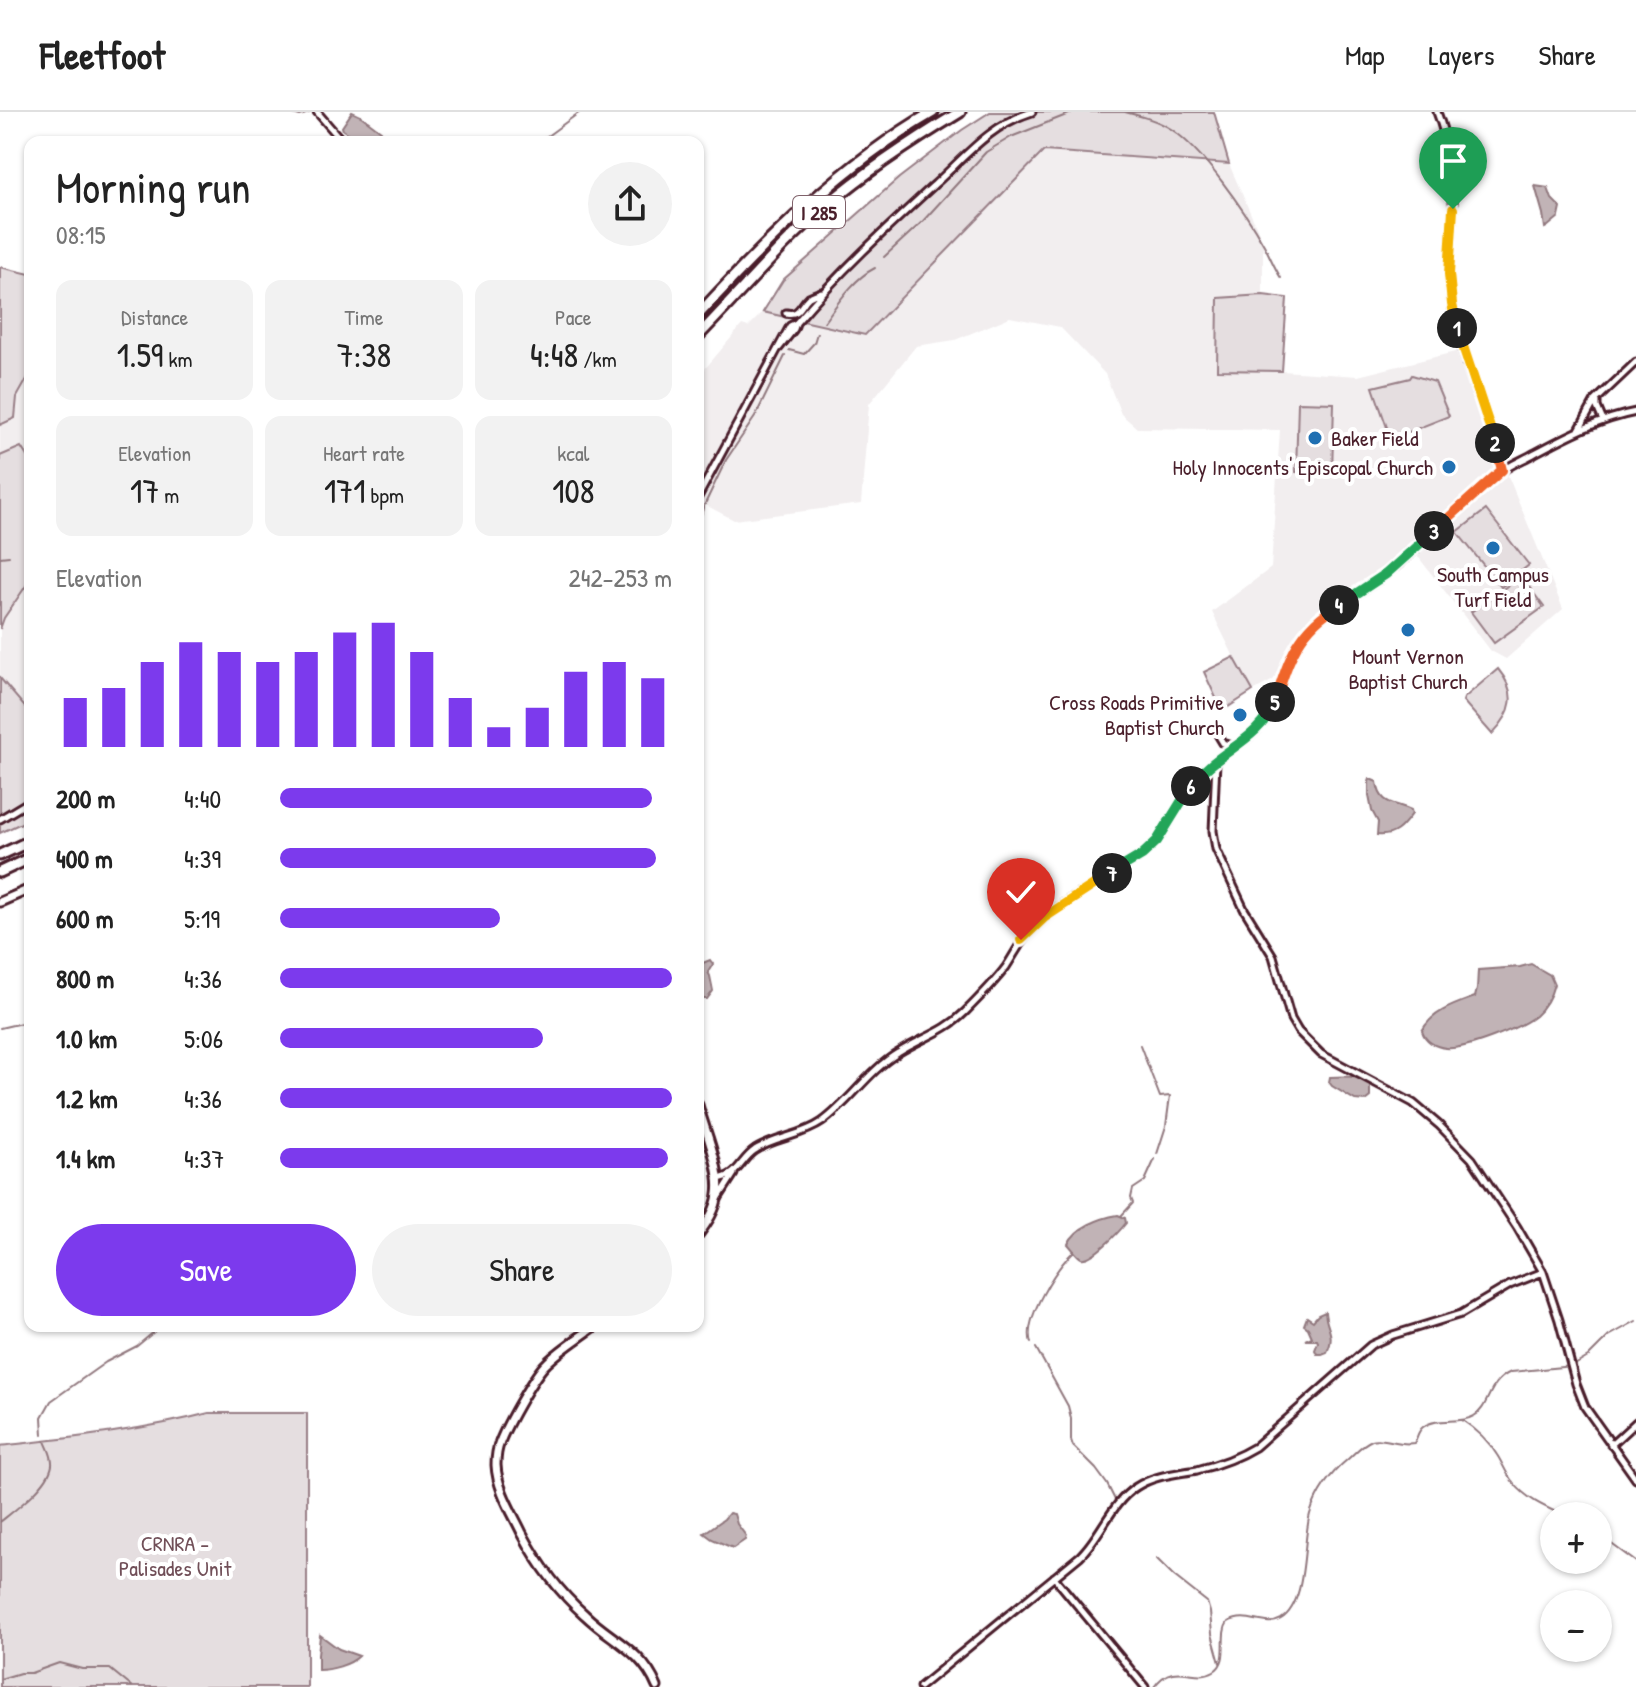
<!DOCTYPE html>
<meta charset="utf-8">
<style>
:root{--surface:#fff;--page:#f2f2f2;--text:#222;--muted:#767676;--line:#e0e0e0;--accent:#7c3aed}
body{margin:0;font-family:"Patrick Hand",sans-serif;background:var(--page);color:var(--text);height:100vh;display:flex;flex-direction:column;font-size:30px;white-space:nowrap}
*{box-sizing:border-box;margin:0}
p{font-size:26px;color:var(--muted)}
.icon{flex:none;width:44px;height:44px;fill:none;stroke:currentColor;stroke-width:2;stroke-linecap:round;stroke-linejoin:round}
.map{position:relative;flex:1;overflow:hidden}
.drawer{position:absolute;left:24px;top:24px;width:680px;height:1196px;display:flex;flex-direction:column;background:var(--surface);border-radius:16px;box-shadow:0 2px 6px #0004}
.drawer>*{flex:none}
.controls{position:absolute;left:1540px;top:1390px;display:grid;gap:16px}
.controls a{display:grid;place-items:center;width:72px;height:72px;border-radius:50%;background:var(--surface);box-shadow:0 2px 6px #0004;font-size:40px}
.pin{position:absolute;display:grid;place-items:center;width:68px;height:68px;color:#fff;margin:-82px -34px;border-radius:50% 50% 50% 0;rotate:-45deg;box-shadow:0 0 8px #0007}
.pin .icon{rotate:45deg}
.km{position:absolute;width:40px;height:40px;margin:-20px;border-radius:50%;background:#222;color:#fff;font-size:22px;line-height:40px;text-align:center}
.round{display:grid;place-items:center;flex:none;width:84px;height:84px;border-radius:42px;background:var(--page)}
.summary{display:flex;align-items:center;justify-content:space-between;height:136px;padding:0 32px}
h1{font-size:44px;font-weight:600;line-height:60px}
.stats{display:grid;grid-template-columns:repeat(3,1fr);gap:12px;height:136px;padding:8px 32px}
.stats div{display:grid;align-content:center;border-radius:16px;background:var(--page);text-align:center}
.stats b{font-size:34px;font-weight:600}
.stats small{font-size:22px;font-weight:400}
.stats p{font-size:22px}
.chart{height:224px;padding:16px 32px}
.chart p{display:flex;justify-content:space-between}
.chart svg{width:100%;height:144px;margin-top:8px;stroke:var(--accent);stroke-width:6}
.action{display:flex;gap:16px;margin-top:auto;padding:16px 32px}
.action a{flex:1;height:92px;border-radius:48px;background:var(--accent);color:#fff;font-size:32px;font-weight:600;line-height:92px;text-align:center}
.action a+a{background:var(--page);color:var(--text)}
ul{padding:0 32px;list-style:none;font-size:26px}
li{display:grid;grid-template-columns:128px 96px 1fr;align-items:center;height:60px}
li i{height:20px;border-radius:10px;background:var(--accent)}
header{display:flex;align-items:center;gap:48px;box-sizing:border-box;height:112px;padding:0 40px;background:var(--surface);border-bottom:2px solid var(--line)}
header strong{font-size:38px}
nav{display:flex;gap:44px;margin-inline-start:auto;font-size:28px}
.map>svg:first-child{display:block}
</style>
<header>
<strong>Fleetfoot</strong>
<nav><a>Map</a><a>Layers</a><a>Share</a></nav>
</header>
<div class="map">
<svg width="1636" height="1575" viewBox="0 0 1636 1575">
<rect width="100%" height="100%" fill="#fff"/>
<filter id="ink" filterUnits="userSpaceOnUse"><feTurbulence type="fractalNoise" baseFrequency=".0125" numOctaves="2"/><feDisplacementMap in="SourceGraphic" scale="16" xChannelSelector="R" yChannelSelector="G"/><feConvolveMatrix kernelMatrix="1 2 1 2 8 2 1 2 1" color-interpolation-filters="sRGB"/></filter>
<g filter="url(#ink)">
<path fill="#f2eeef" d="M1044 39 1229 52 1263 130V183L1218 186 1217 258 1282 259 1358 264 1463 238 1495 312 1506 359 1563 497 1506 547 1491 539 1413 438 1401 450 1348 488 1314 507 1296 533 1284 562 1253 579 1234 545 1212 500 1271 456 1280 318 1137 316 1121 302 1105 262 1060 215 1010 205 955 228 916 234 869 292 861 392 734 408 698 389V265L742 213 748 215 763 200 866 223Z
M30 262V349L21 335 0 344V313L15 306 17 285Z
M30 468V601L0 566V517L4 507Z"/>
<path fill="#e5dee0" stroke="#987e86" stroke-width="2" d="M990 0H1214L1229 52 1044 39 865 223 763 200 783 168 899 66 962 18Z
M0 155 30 162V262L17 285 15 306 0 313Z
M1263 183 1287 186 1282 259 1217 258 1218 186Z
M1412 263 1435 270 1449 304 1391 327 1373 275 1410 266Z
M1298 290 1334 291 1332 361 1296 360Z
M21 335 30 349V468L4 506 0 517V344Z
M1486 398 1529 453 1501 475 1457 420Z
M1521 464 1544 495 1494 531 1471 500Z
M1234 545 1253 579 1222 599 1204 560Z
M1498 557C1518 581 1513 601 1492 622L1463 589 1464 586Z
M0 566 30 601V707L0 721Z
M209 1301H307V1575H0V1334C70 1326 140 1319 209 1301Z"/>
<path fill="#c1b3b6" stroke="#91787e" stroke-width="2" d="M352 0 361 4 381 19 382 23 378 30H362L343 18 342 15Z
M1535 74 1548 76 1552 87 1561 96 1559 105 1547 115 1545 116 1543 102Z
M1370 667 1377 670C1380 693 1393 690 1411 698L1412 702C1402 715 1395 725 1377 723L1378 710 1372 699 1369 684V670Z
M710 848 713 852 708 860 710 864 713 879 707 887H703L698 884V853Z
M1531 852 1550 863 1554 872C1551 884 1544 896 1535 904 1520 916 1465 938 1446 936 1435 935 1425 929 1422 919 1432 899 1456 892 1475 885L1477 877 1478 858 1520 855Z
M1330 965C1343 964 1360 963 1370 972V985L1365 989 1355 988 1332 974 1329 970Z
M1118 1103 1125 1106 1126 1111C1119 1120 1092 1149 1081 1146 1076 1143 1072 1136 1068 1132 1076 1115 1100 1106 1118 1103Z
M1325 1200C1326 1217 1336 1222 1327 1240L1322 1242H1317L1315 1238 1318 1230 1317 1228H1305L1312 1225 1308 1216 1304 1213 1307 1205 1313 1209 1318 1203Z
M729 1401 734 1402 737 1412 746 1424 745 1428 733 1436 712 1427 704 1421 724 1407Z
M320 1523 339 1537 359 1544C350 1553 331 1558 318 1558V1542Z"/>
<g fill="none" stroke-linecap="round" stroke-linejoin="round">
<path stroke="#91787e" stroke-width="2" d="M287 0 300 4 311 0
M1125 0C1141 4 1157 8 1171 17 1203 38 1245 99 1264 133 1270 144 1274 155 1281 166
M380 27 384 30
M539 30 580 0
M884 145 923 109 986 40 1011 25 1074 0
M824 210C838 191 853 167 875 156
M789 238 804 242 814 231 817 221
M698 415 703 396 726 348 755 305 785 244
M0 445 9 444
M0 916 30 909
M1140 933 1160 985 1170 984 1166 1014 1157 1042
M1121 1104 1133 1091 1131 1086 1133 1077 1145 1069 1155 1047
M1031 1231C1023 1207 1056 1156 1074 1139
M1036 1236 1068 1294 1071 1306V1328L1073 1334 1096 1357 1107 1372 1116 1390
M1462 1308C1476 1317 1488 1328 1497 1343 1503 1352 1506 1362 1513 1370 1526 1387 1545 1395 1565 1404
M43 1323 42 1305 51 1289 106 1250 137 1234 161 1214
M0 1410C15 1398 49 1373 52 1353 53 1344 48 1337 45 1329
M1598 1422 1636 1450
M1157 1447 1174 1464 1207 1490 1210 1500 1212 1522 1220 1551
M0 1567 20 1561H31L59 1551 82 1557H110L132 1575
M1154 1575C1175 1546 1194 1571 1214 1559 1231 1549 1218 1523 1228 1510 1249 1499 1264 1517 1281 1507 1308 1490 1302 1430 1310 1402 1317 1380 1330 1362 1348 1347 1355 1341 1362 1332 1372 1328 1382 1324 1398 1334 1414 1331 1418 1325 1417 1320 1423 1315 1438 1304 1459 1313 1474 1304 1490 1295 1487 1270 1511 1260L1573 1254 1588 1245 1609 1224 1636 1209"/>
<defs>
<path id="minor" d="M317 0 343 30
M1437 0C1450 34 1454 66 1453 102 1452 131 1447 159 1451 188 1457 231 1475 271 1489 311 1494 327 1498 343 1502 358
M786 201C800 204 800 193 809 185 811 184 818 181 821 180
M779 236 794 217 796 211
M1597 289V295L1603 309
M1579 318 1595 289 1636 250
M698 385 790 214 796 211C839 160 886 117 935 72 966 44 990 13 1032 0
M1217 621 1223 631 1235 635
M1216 649 1213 719 1216 737 1244 797 1273 844 1291 907 1298 919 1321 942 1413 991 1439 1013 1472 1047 1517 1115 1543 1160 1559 1208 1576 1272 1585 1295 1636 1367
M0 707 30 689
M718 1067C739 1064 740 1048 755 1038 776 1025 802 1024 822 1010 850 990 868 959 898 941 921 926 945 920 965 900 979 886 994 871 1006 855 1016 840 1023 824 1037 811 1071 782 1114 765 1149 737 1172 715 1181 681 1204 658 1225 638 1254 628 1269 603 1284 579 1284 549 1302 525 1323 497 1357 485 1384 464 1425 433 1458 394 1498 362 1509 353 1523 348 1535 341 1567 324 1599 307 1636 300
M718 1087 734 1062
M1611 1333 1636 1310
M1054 1465 1145 1575
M920 1575 1080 1444C1101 1424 1111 1391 1136 1375 1154 1363 1176 1362 1197 1358 1217 1353 1237 1346 1255 1335L1371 1233 1393 1223 1461 1202 1510 1173 1543 1160"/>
<path id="major" d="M0 790 30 777
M698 993C705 1019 722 1057 718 1082 716 1098 707 1111 698 1123
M595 1214C579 1226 561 1237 547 1251 534 1263 507 1312 500 1330 497 1337 496 1345 496 1353 497 1377 512 1400 522 1421 538 1451 560 1481 585 1503 612 1529 642 1538 657 1575"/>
<path id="highway" d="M698 203C768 127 843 52 933 0
M698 224C741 180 781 132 828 92 869 57 914 28 960 0
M0 743 30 729
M0 760 30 746"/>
</defs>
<use href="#minor" stroke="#4a1f2b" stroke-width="11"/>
<use href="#major" stroke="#4a1f2b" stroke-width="13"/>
<use href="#highway" stroke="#4a1f2b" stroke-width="15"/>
<use href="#minor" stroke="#fff" stroke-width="5"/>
<use href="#major" stroke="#fff" stroke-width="7"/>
<use href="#highway" stroke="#fff" stroke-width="9"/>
</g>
</g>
<g fill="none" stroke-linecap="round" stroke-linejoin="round" filter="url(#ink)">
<defs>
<path id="split-1" d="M1453 97 1449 162 1452 192 1457 216"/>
<path id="split-2" d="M1457 216 1495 331"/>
<path id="split-3" d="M1434 419 1502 358 1495 331"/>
<path id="split-4" d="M1339 493 1386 462 1434 419"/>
<path id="split-5" d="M1275 590C1288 549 1298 516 1339 493"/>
<path id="split-6" d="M1191 674C1215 639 1258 631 1275 590"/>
<path id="split-7" d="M1112 761 1142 743 1157 729 1191 674"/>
<path id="split-8" d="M1021 828 1045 805 1112 761"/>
</defs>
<use href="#split-1" stroke="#fff" stroke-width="16"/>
<use href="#split-2" stroke="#fff" stroke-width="16"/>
<use href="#split-3" stroke="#fff" stroke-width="16"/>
<use href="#split-4" stroke="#fff" stroke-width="16"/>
<use href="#split-5" stroke="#fff" stroke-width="16"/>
<use href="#split-6" stroke="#fff" stroke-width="16"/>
<use href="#split-7" stroke="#fff" stroke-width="16"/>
<use href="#split-8" stroke="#fff" stroke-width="16"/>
<use href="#split-1" stroke="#f5b400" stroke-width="10"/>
<use href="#split-2" stroke="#f5b400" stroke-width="10"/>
<use href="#split-3" stroke="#f0652b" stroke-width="10"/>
<use href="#split-4" stroke="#22a559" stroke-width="10"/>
<use href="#split-5" stroke="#f0652b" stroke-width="10"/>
<use href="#split-6" stroke="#22a559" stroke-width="10"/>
<use href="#split-7" stroke="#22a559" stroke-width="10"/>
<use href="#split-8" stroke="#f5b400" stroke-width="10"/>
</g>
<g fill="#1f6fb2" stroke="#fff" stroke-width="3">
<circle cx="1315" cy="326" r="8"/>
<circle cx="1449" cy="355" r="8"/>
<circle cx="1493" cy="436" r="8"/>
<circle cx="1408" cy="518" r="8"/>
<circle cx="1240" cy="603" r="8"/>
</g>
<g text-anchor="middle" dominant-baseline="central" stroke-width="8" stroke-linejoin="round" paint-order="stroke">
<rect fill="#fff" stroke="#80626b" stroke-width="2" x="793" y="84" width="52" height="32" rx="6"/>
<g font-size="20" font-weight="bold" fill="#4a1f2b">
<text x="819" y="100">I 285</text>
</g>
<g font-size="22" fill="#4a1f2b" stroke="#fff" text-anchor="end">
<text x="1331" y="326" text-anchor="start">Baker Field</text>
<text x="1433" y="355">Holy Innocents' Episcopal Church</text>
<text x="1493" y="462" text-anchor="middle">South Campus<tspan x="1493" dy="25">Turf Field</tspan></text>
<text x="1408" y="544" text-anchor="middle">Mount Vernon<tspan x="1408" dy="25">Baptist Church</tspan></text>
<text x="1224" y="590">Cross Roads Primitive<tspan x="1224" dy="25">Baptist Church</tspan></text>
</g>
<g font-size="22" fill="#714f58" stroke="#fff">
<text x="175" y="1431">CRNRA -<tspan x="175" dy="25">Palisades Unit</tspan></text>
</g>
</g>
</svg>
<div class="controls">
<a>+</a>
<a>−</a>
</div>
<div class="pin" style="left:1453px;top:97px;background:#1e9e55"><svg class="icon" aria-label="arrive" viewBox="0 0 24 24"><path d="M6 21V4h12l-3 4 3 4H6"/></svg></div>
<div class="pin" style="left:1021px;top:828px;background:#d93025"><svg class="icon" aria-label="check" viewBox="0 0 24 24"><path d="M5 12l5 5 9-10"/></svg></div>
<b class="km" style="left:1457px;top:216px">1</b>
<b class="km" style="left:1495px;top:331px">2</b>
<b class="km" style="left:1434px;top:419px">3</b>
<b class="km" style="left:1339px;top:493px">4</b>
<b class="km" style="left:1275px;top:590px">5</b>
<b class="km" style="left:1191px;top:674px">6</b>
<b class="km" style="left:1112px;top:761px">7</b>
<section class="drawer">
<div class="summary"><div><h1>Morning run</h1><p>08:15</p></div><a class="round"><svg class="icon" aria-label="share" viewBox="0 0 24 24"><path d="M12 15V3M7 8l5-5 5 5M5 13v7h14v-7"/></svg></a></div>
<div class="stats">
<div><p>Distance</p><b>1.59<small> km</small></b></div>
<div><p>Time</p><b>7:38</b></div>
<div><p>Pace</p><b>4:48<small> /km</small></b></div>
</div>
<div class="stats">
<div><p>Elevation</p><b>17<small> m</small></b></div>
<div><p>Heart rate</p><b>171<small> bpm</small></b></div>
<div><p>kcal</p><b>108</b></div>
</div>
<div class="chart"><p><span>Elevation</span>242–253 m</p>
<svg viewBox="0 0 160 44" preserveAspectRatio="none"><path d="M5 44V29M15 44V26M25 44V18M35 44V12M45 44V15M55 44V18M65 44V15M75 44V9M85 44V6M95 44V15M105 44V29M115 44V38M125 44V32M135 44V21M145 44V18M155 44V23"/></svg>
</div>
<ul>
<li><b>200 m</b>4:40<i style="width:95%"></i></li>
<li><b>400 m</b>4:39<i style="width:96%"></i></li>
<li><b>600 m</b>5:19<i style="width:56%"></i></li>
<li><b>800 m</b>4:36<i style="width:100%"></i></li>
<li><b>1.0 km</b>5:06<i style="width:67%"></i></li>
<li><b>1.2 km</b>4:36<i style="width:100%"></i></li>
<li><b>1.4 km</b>4:37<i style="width:99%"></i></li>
</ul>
<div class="action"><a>Save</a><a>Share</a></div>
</section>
</div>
